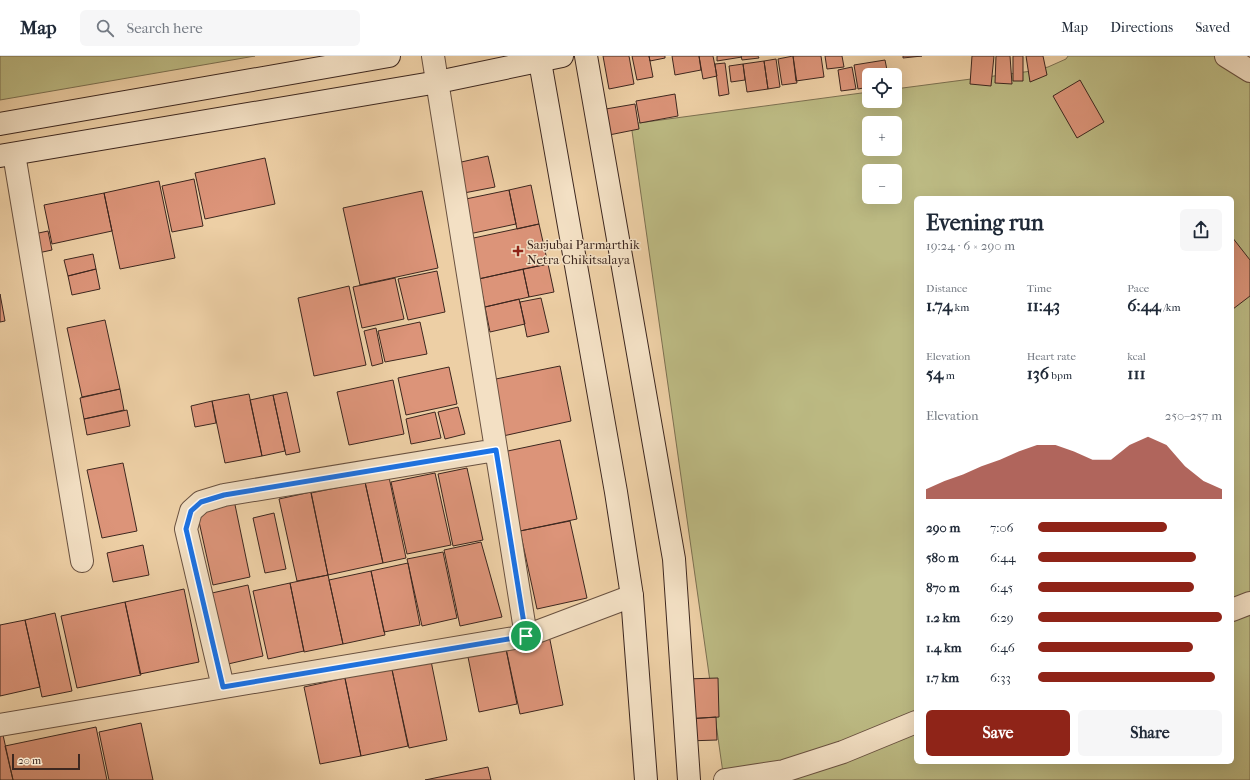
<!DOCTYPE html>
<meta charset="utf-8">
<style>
:root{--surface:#fff;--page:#f6f6f7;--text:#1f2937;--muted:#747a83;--line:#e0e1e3;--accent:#8f2418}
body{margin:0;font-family:"IM FELL French Canon",serif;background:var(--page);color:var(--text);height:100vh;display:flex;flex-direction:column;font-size:15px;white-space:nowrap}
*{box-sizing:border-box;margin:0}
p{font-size:13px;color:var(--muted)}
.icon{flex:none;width:22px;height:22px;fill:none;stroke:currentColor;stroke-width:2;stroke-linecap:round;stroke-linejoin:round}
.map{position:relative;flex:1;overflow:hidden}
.details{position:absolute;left:914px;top:140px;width:320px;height:568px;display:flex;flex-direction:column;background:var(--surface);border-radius:6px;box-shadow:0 4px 16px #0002}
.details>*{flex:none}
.buttons{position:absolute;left:862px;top:12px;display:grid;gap:8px}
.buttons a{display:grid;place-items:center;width:40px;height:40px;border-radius:6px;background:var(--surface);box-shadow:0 4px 16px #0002;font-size:20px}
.scale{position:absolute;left:12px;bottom:10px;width:68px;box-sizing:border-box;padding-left:4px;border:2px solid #3d271f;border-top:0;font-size:11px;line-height:14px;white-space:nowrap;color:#3d271f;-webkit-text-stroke:3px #f3e0c4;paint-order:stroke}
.pin{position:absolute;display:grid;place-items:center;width:34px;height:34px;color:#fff;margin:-17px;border:2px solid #fff;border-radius:50%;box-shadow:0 1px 4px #0007}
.round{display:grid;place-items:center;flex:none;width:42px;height:42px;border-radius:6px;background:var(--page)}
.overview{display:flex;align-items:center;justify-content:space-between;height:68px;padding:0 12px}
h1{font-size:22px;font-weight:700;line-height:30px}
.figures{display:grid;grid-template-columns:repeat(3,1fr);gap:6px;height:68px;padding:4px 12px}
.figures div{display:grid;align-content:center}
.figures b{font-size:17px;font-weight:700}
.figures small{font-size:11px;font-weight:400}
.figures p{font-size:11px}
.chart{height:112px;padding:8px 12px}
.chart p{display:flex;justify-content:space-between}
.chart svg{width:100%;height:72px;margin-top:4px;fill:var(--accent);opacity:.7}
.action{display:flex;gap:8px;margin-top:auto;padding:8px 12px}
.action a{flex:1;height:46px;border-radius:6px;background:var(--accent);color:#fff;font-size:16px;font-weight:700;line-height:46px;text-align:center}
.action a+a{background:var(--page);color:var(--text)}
ul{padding:0 12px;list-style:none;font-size:13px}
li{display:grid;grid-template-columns:64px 48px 1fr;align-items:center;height:30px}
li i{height:10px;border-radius:5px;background:var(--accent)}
header{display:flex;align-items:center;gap:24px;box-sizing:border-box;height:56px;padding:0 20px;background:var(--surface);border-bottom:1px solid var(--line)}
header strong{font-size:19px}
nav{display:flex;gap:22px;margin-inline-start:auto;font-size:14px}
.search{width:280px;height:36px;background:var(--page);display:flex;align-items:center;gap:10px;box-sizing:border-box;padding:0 14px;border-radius:6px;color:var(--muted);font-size:15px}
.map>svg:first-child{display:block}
</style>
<header>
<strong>Map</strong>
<div class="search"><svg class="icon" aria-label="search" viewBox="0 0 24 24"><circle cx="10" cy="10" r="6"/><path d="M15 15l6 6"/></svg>Search here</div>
<nav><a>Map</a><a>Directions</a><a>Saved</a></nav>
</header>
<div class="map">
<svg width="1250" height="724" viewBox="0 0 1250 724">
<rect width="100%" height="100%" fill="#edcfa5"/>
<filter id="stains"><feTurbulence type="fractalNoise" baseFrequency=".005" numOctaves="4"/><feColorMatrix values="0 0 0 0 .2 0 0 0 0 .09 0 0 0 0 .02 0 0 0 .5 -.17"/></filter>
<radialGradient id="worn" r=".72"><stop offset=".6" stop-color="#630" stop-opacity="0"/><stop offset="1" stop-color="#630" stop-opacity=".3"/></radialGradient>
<path fill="#bcba83" stroke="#7c7051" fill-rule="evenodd" d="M0 0H255L0 44Z
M1068 0H1230L1250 15V724H724L631 68 869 36V45H895V33L1032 15 1048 11 1066 3ZM869 67H895V93H869ZM869 115H895V141H869ZM916 142H1232V706H916Z"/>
<path fill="#dc9479" stroke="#3d271f" d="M603 0H629L634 28 609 33Z
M632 0H649L653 21 637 24Z
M649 0H665V2L650 5Z
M672 0H699L701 14 675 19Z
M699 0H713L717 20 703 23Z
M717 0H741L742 1 717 5Z
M741 0H758L759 2 742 4Z
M793 0H821L824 21 796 25Z
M793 0 797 27 782 29 778 3Z
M825 0H842L844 11 827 13Z
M903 0H922L903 2Z
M972 0H994L991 30 970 28Z
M996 0H1010L1012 28 995 27Z
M1013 0H1023V25H1013Z
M1026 0H1043L1047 19 1030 26Z
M776 3 780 31 768 33 764 5Z
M885 4 888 19H869V31L858 33 854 9Z
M764 5 768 33 747 36 743 8Z
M725 7 729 38 719 40 715 8Z
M743 8 745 24 731 26 729 10Z
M852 11 856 33 841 35 838 14Z
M1080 24 1104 66 1077 82 1053 40Z
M675 38 678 60 640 67 636 45Z
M635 48 639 73 604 80 600 54Z
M488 100 495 131 464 137 457 107Z
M265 102 275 148 205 163 195 117Z
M194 123 203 170 172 176 162 130Z
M159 125 175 202 120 213 104 137Z
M531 129 539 168 517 173 509 134Z
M509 134 516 168 469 178 461 144Z
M422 135 438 212 360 229 343 152Z
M104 137 112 175 52 188 44 149Z
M539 168 548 208 478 223 469 183Z
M48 175 52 194 38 197 34 178Z
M1232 181 1250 204V240L1233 253Z
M93 198 96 213 68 220 64 204Z
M548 208 554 236 529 241 523 213Z
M96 213 100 233 72 239 68 220Z
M523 213 529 241 485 251 479 223Z
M437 215 445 256 408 264 398 223Z
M395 222 404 263 362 272 353 231Z
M349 230 366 309 314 320 298 242Z
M0 238 5 265 0 266Z
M541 242 549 276 527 281 520 246Z
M519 243 525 268 490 276 485 251Z
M105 264 120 333 82 341 67 272Z
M420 266 427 298 385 306 378 275Z
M376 272 383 307 372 310 364 275Z
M560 310 571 365 503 380 491 324Z
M449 311 457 348 406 359 398 322Z
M393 324 404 378 349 389 337 336Z
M120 333 124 354 84 363 80 342Z
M287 336 300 396 286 399 273 339Z
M249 338 262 400 225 407 212 345Z
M273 339 285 395 262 400 250 344Z
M212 345 216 367 195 371 191 350Z
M458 351 465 378 445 383 438 356Z
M127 354 130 370 87 379 84 363Z
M435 356 441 382 411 388 406 363Z
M560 384 577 463 520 475 503 396Z
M123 407 137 475 102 482 87 414Z
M467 412 483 484 453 490 438 418Z
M435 417 451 489 407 498 391 426Z
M389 421 406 502 383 507 365 426Z
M365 426 383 507 328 519 311 437Z
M311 436 328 519 297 525 279 443Z
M234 444 250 521 213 529 196 452Z
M274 457 286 513 265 517 253 462Z
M570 465 587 542 537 553 520 475Z
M481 486 502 561 460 570 444 494Z
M143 489 149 519 113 526 107 497Z
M443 496 457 562 422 570 407 503Z
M408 507 420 569 384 576 371 515Z
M371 515 385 579 343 588 329 524Z
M328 519 343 588 304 596 290 527Z
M290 527 304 595 268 603 253 535Z
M248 529 263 600 228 608 212 537Z
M184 533 199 606 140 618 125 546Z
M125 546 141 619 77 632 61 560Z
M55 557 72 635 42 641 25 564Z
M25 564 40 631 0 640V569Z
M549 579 563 649 520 658 505 588Z
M505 588 517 648 479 656 467 596Z
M430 600 447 684 409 692 391 609Z
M391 609 408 690 361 700 344 618Z
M345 622 361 700 320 708 304 631Z
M718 622 719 661 686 663 685 623Z
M716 661 717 684 687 685 686 663Z
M141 667 153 724H109L99 676Z
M96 671 107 724H13L5 690Z
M3 679 13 724H0V680Z
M488 711 491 724H425Z"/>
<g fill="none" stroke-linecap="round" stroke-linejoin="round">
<defs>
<path id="street" d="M433 0 526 580
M1226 0 1250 15
M14 98 82 505
M1232 554 1250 547
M223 631 186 473 191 455 201 446 224 439 496 394
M0 669 526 580 632 540
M725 724 784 715 843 696 916 666"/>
<path id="secondary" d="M539 0 616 436 632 540 646 724
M586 0 674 503 689 724
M0 68 389 0
M0 100 438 26 562 0"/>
</defs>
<use href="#street" stroke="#695140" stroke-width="24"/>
<use href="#secondary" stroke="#3d271f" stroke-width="24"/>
<use href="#street" stroke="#f3e0c4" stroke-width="22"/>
<use href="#secondary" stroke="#f3e0c4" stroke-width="22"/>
</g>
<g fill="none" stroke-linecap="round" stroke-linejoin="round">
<defs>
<path id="route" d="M496 394 526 580 223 631 186 473 191 455 201 446 224 439Z"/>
</defs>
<use href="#route" stroke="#fff" stroke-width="8"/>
<use href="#route" stroke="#1a73e8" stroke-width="5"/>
</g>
<path fill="#8f2418" stroke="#f3e0c4" stroke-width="1.5" d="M516 189h4v4h4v4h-4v4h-4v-4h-4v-4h4z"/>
<g text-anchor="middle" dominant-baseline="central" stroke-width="3" stroke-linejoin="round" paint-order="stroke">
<g font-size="13" fill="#3d271f" stroke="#f3e0c4" text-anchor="start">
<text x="527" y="188">Sarjubai Parmarthik<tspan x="527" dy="15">Netra Chikitsalaya</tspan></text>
</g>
</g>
<rect width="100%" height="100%" filter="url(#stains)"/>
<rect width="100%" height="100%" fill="url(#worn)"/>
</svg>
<div class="buttons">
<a><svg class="icon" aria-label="locate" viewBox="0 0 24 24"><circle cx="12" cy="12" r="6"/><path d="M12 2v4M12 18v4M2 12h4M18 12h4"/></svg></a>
<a>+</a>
<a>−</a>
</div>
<div class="scale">20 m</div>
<div class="pin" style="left:526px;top:580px;background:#1e9e55"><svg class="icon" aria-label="arrive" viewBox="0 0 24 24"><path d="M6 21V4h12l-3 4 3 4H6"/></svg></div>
<section class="details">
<div class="overview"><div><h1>Evening run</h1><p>19:24 · 6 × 290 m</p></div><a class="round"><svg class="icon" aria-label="share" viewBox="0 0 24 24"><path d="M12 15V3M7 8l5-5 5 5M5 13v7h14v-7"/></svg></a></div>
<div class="figures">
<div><p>Distance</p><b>1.74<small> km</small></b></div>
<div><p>Time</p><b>11:43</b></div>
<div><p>Pace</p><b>6:44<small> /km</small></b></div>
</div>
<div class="figures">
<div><p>Elevation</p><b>54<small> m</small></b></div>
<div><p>Heart rate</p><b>136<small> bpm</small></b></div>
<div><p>kcal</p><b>111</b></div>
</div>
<div class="chart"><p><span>Elevation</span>250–257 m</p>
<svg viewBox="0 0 160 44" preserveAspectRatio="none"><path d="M0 44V38L10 33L20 29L30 24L40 20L50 15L60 11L70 11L80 15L90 20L100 20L110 11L120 6L130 11L140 24L150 33L160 38V44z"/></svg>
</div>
<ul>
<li><b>290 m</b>7:06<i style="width:70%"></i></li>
<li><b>580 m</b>6:44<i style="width:86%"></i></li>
<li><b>870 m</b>6:45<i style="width:85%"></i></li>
<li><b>1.2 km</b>6:29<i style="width:100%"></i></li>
<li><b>1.4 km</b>6:46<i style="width:84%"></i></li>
<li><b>1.7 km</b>6:33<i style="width:96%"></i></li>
</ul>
<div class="action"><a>Save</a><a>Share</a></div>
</section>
</div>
